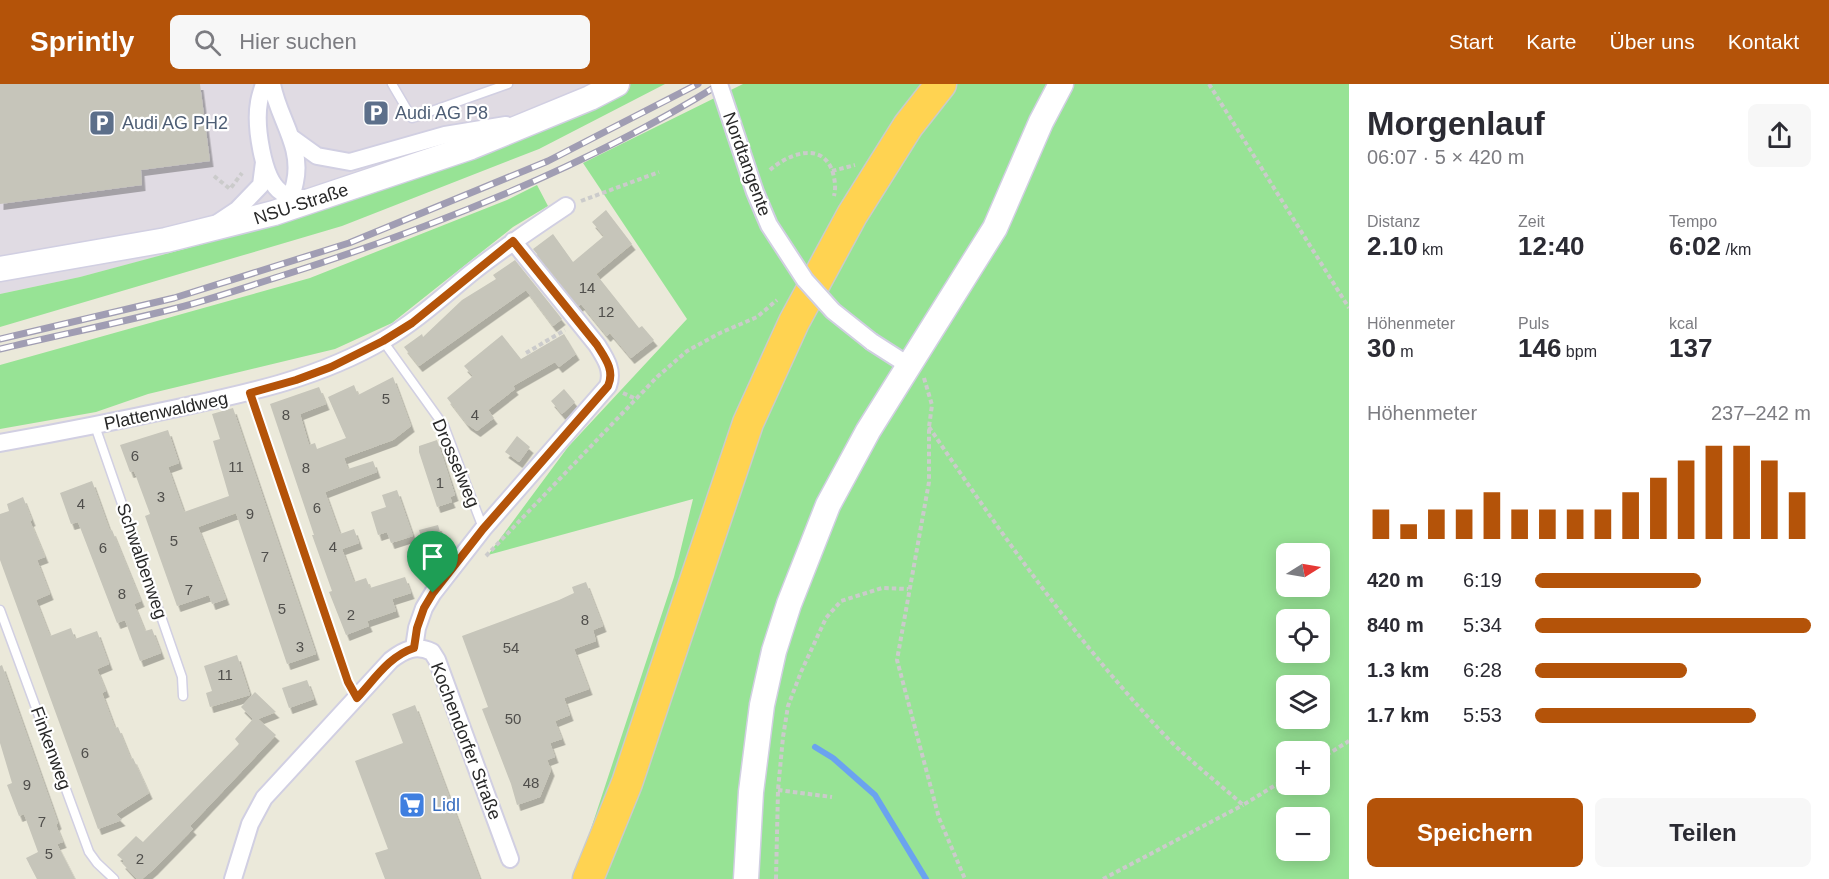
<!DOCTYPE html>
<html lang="de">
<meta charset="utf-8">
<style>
:root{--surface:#fff;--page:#f7f7f7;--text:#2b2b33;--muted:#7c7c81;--accent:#b45309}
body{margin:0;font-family:Arial,sans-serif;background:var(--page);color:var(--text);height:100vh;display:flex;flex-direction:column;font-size:22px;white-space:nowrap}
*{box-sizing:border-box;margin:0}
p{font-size:20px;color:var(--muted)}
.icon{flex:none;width:33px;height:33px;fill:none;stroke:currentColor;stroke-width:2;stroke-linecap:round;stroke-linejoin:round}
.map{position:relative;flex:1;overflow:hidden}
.details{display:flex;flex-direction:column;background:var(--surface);width:480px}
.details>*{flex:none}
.needle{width:39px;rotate:79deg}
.tools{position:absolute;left:1276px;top:459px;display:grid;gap:12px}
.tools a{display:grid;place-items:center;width:54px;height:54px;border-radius:9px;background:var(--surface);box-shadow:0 3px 15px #0003;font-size:30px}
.pin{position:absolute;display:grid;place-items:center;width:51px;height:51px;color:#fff;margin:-62px -26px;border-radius:50% 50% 50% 0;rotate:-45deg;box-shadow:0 0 6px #0007}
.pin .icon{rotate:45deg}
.round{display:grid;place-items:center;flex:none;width:63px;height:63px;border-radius:9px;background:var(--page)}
.overview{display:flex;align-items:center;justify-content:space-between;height:102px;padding:0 18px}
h1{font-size:33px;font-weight:700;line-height:45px}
.stats{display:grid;grid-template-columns:repeat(3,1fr);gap:9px;height:102px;padding:6px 18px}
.stats div{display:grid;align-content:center}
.stats b{font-size:26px;font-weight:700}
.stats small{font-size:16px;font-weight:400}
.stats p{font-size:16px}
.chart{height:168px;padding:12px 18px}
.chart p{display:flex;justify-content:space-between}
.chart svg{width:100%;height:108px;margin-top:6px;stroke:var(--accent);stroke-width:6}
.cta{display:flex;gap:12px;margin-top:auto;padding:12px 18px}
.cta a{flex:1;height:69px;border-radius:9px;background:var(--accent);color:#fff;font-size:24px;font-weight:700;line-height:69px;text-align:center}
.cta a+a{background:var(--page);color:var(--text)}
ul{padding:0 18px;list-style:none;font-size:20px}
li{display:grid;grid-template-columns:96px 72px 1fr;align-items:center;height:45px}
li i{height:15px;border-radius:8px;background:var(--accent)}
header{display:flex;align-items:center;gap:36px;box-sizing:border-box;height:84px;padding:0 30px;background:var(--accent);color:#fff}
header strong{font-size:28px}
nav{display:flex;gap:33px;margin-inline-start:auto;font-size:21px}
.search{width:420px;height:54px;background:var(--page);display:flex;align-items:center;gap:15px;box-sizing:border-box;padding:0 21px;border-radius:9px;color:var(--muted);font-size:22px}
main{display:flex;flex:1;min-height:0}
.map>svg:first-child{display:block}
</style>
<header>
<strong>Sprintly</strong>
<div class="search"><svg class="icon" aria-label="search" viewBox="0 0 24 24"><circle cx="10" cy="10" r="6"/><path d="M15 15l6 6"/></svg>Hier suchen</div>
<nav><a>Start</a><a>Karte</a><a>Über uns</a><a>Kontakt</a></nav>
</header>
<main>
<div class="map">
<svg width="1349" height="795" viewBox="0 0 1349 795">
<defs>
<filter id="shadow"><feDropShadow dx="3.5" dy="6" stdDeviation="0" flood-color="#0004"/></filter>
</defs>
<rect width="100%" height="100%" fill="#ebe9da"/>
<path fill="#e0dbe3" d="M0 0H624L292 129 164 171 80 193 0 210Z"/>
<path fill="#97e395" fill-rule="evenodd" d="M624 0H665L539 65 342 142 0 243V210L80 193 300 134Z
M743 0H1349V795H573L582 772 674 493 693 415 488 471 568 363 687 235 583 79ZM1287 470H1320V502H1287ZM1287 536H1320V568H1287ZM1287 602H1320V634H1287ZM1287 668H1320V700H1287ZM1287 734H1320V766H1287Z
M537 101 548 122 513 143 392 239 335 265 148 310 96 328 0 345V281L310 194 507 116Z"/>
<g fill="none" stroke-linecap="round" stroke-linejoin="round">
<path stroke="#6ba3ef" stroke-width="6" d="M815 663 833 674 875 711 926 795"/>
</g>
<path fill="#c6c5ba" filter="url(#shadow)" d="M0 0H200L210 77 141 86 142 101 0 120Z
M606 126 632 160 596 190 639 244 642 242 654 256 631 274 610 249 607 252 581 220 579 222 533 165 553 150 573 178 604 152 592 138Z
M515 176 562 235 553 242 526 206 419 282 404 263 422 250 423 253 462 216 496 195 493 191Z
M564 250 576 270 559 283 555 278 513 302 515 305 488 326 494 334 477 347 467 340 447 314 473 292 464 282 502 251 521 275Z
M393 293 411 342 393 356 344 374 348 385 373 377 377 388 325 408 340 450 354 445 359 459 342 465 354 498 366 494 370 504 405 493 411 509 392 515 396 527 367 537 369 542 346 551 329 508 332 507 312 451H314L270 320 319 303 326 320 300 330 309 361 315 359 317 365 346 354 328 313 354 301 358 311Z
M564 305 575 318 562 330 551 317Z
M233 324 316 570 287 580 236 429 198 443 226 515 212 520 209 511 177 522 145 432 150 430 134 387 130 388 120 361 168 346 179 379 168 383 184 428 229 412 213 357 220 355 212 330Z
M517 352 530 363 519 378 505 368Z
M437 356 455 411 450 413 452 418 437 423 419 368V362Z
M92 397 110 447 112 446 141 517 134 520 145 547 152 545 161 569 140 577 125 536 117 539 78 438 71 440 60 409Z
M397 406 413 452 391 459 387 448 378 451 371 428 386 423 382 411Z
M23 413 32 436 30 437 45 473 37 476 50 510 36 516 50 552 71 544 75 555 97 547 109 580 97 585 106 607 102 609 115 644 118 643 131 675 133 674 149 709 116 730 122 736 98 745 0 476V430L9 427 7 420Z
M438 441 443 458 424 464 419 446Z
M586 498 603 542 593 546 596 557 574 565 589 605 564 614 570 631 555 637 562 655 550 659 555 673 547 676 551 686 540 713 517 721 511 700 482 625 488 623 462 552 559 516 574 509 572 503Z
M237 571 250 611 210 623 206 609 212 607 204 582Z
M2 581 58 739 56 741 63 758 57 760 75 795H37L26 774 38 768 24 730 19 732 7 701 12 699 0 659V582Z
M307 596 314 615 289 624 282 604Z
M255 608 276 628 258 635 276 651 190 742 193 745 154 785 142 795H137L122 779 124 777 117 771 136 752 143 758 239 660 235 655 253 635 241 623Z
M415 621 480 795H385L375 769 388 765 355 677 403 659 392 630Z"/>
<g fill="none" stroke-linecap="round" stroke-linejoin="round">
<defs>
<path id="lane" d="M392 0 412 34 508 0
M383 257 444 342 483 444
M250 309 348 598 357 614
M95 342 182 593 183 612
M0 526 89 768 97 779 114 795"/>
<path id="street" d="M264 0C262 6 260 12 259 18 255 40 262 95 281 108 289 114 300 114 309 114
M272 0C278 34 303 62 295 98 293 107 292 112 286 119
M292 54 317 72 350 78 445 51 506 41
M219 138 237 126 261 101 264 78
M872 258 908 281
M0 359C61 348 122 336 182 323 253 308 321 293 384 256 415 238 442 213 470 190 500 166 533 144 566 122
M414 564 417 544 424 524 433 509 483 445 608 302C614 286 605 274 597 261L513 157
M233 795 250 740 264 714 391 576C404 566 416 560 432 568L437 576 510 775"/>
<path id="secondary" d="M0 185 166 156 274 129 471 63 590 14 617 0
M746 795 751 708 762 621 774 567 789 520 828 421 868 347 995 144 1041 38 1061 0"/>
<path id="highway" d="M588 795 627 699 748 339 794 238 852 131 908 42 941 0"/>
</defs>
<use href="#lane" stroke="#d1cfe2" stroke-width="11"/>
<use href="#street" stroke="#d1cfe2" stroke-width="20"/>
<use href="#secondary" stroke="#d1cfe2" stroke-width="27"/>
<use href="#highway" stroke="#cbcbcb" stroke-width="33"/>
<path stroke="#cbcbcb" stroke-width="4" stroke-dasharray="4.5 3" stroke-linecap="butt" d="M1209 0 1349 224
M770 86C788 70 823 56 833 89 835 97 836 104 834 112
M832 87 855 81
M214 92 230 105 242 89
M581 117 659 88
M526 269 565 246
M924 294 932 321 929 343V398L897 576 939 734 965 795
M623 309 636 315
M929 343C1000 448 1072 551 1158 644 1183 672 1215 696 1243 721L1287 694
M418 453 430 487
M486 472 657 293 687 267 720 249 757 233 777 216
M1320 675 1349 657
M778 706 832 713
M776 795 778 706 783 653 788 622 801 588 826 534 841 517 882 504 908 505
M1103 795 1243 721"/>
<use href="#lane" stroke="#fff" stroke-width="8"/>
<use href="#street" stroke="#fff" stroke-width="16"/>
<use href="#secondary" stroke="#fff" stroke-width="24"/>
<use href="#highway" stroke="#ffd351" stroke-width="30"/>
<defs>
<path id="rail" d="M0 255 174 214 349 159 548 77 698 0
M0 265C59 251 118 239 177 224 212 215 246 203 281 192 429 145 588 82 720 0"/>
</defs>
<use href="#rail" stroke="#a09db3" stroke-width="7"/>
<use href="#rail" stroke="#fff" stroke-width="4.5" stroke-dasharray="14" stroke-linecap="butt"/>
<defs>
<path id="street-bridge" d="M719 0 755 108 769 141 805 196 833 227 872 258"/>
</defs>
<use href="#street-bridge" stroke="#d1cfe2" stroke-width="20" stroke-linecap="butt"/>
<use href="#street-bridge" stroke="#fff" stroke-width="16"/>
</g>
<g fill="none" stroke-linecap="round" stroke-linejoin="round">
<defs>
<path id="route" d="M513 157 597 261C605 274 615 286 608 302L483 445 433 509 424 524 417 544 414 564C389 572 374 596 357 614L348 598 250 309 296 296 331 283 383 257 412 239Z"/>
</defs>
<use href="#route" stroke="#fff" stroke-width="12"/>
<use href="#route" stroke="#b45309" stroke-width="8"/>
</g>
<defs>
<symbol id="parking-square" viewBox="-11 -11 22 22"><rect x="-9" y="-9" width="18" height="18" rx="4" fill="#5c6f8a" stroke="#fff"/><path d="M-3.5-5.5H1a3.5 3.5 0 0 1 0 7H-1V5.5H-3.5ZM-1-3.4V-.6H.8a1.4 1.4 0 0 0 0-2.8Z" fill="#fff"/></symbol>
<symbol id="supermarket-square" viewBox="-11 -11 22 22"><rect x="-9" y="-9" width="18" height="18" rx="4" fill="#3f7fe0" stroke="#fff"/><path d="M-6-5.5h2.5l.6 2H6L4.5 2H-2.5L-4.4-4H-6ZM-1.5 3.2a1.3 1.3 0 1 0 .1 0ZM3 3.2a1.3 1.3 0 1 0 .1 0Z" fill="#fff"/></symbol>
</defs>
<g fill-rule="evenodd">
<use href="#parking-square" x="361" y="14" width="30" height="30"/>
<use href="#parking-square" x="87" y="24" width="30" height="30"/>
<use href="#supermarket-square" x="397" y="706" width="30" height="30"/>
</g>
<g text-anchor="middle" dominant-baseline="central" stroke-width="4.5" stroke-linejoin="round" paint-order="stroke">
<g font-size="15" fill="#504f4c">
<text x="587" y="203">14</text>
<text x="606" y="227">12</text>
<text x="386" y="314">5</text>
<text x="286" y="330">8</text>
<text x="475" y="330">4</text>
<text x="135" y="371">6</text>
<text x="236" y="382">11</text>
<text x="306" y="383">8</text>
<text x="440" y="398">1</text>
<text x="161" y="412">3</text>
<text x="81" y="419">4</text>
<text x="317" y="423">6</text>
<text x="250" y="429">9</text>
<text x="174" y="456">5</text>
<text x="333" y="462">4</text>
<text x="103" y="463">6</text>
<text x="265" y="472">7</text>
<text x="189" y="505">7</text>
<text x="122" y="509">8</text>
<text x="282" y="524">5</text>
<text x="351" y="530">2</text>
<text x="585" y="535">8</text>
<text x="300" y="562">3</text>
<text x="511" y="563">54</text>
<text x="225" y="590">11</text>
<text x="513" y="634">50</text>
<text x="85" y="668">6</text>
<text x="531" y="698">48</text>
<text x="27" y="700">9</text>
<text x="42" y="737">7</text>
<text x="49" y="769">5</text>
<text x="140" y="774">2</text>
</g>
<g font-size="18" fill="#4e5e75" stroke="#fff" text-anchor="start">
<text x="395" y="29">Audi AG P8</text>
<text x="122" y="39">Audi AG PH2</text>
</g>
<g font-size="18" fill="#282828" stroke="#fff">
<text transform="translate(747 80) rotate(70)">Nordtangente</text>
<text transform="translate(301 120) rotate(-18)">NSU-Straße</text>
<text transform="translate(166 327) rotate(-12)">Plattenwaldweg</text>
<text transform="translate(456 379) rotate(67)">Drosselweg</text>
<text transform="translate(142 477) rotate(71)">Schwalbenweg</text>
<text transform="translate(466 657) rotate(69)">Kochendorfer Straße</text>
<text transform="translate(51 664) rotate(70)">Finkenweg</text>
</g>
<g font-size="18" fill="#366cbe" stroke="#fff" text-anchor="start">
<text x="432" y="721">Lidl</text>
</g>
</g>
</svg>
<div class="tools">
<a><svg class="needle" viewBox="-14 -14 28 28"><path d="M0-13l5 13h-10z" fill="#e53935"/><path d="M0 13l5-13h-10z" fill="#7c7c81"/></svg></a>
<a><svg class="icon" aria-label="locate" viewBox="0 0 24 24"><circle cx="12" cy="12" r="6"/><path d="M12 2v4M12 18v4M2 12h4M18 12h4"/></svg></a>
<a><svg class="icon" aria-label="layers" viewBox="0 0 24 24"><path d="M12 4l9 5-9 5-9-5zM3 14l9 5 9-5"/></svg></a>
<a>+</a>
<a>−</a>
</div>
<div class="pin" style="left:433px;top:509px;background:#1e9e55"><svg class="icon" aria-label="arrive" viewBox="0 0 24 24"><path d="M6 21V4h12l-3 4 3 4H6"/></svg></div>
</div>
<section class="details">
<div class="overview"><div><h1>Morgenlauf</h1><p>06:07 · 5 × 420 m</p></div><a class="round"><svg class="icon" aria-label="share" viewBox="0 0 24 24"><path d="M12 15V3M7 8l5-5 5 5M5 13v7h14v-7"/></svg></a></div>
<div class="stats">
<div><p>Distanz</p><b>2.10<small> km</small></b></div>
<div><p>Zeit</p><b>12:40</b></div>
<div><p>Tempo</p><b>6:02<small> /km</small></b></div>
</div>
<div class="stats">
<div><p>Höhenmeter</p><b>30<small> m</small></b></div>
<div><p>Puls</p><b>146<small> bpm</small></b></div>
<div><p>kcal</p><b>137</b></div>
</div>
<div class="chart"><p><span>Höhenmeter</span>237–242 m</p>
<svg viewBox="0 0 160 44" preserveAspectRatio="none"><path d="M5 44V32M15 44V38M25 44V32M35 44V32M45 44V25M55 44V32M65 44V32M75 44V32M85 44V32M95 44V25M105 44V19M115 44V12M125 44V6M135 44V6M145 44V12M155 44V25"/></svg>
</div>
<ul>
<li><b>420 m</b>6:19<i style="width:60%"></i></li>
<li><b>840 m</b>5:34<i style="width:100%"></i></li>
<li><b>1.3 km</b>6:28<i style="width:55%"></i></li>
<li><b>1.7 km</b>5:53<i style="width:80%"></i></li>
</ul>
<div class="cta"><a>Speichern</a><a>Teilen</a></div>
</section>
</main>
